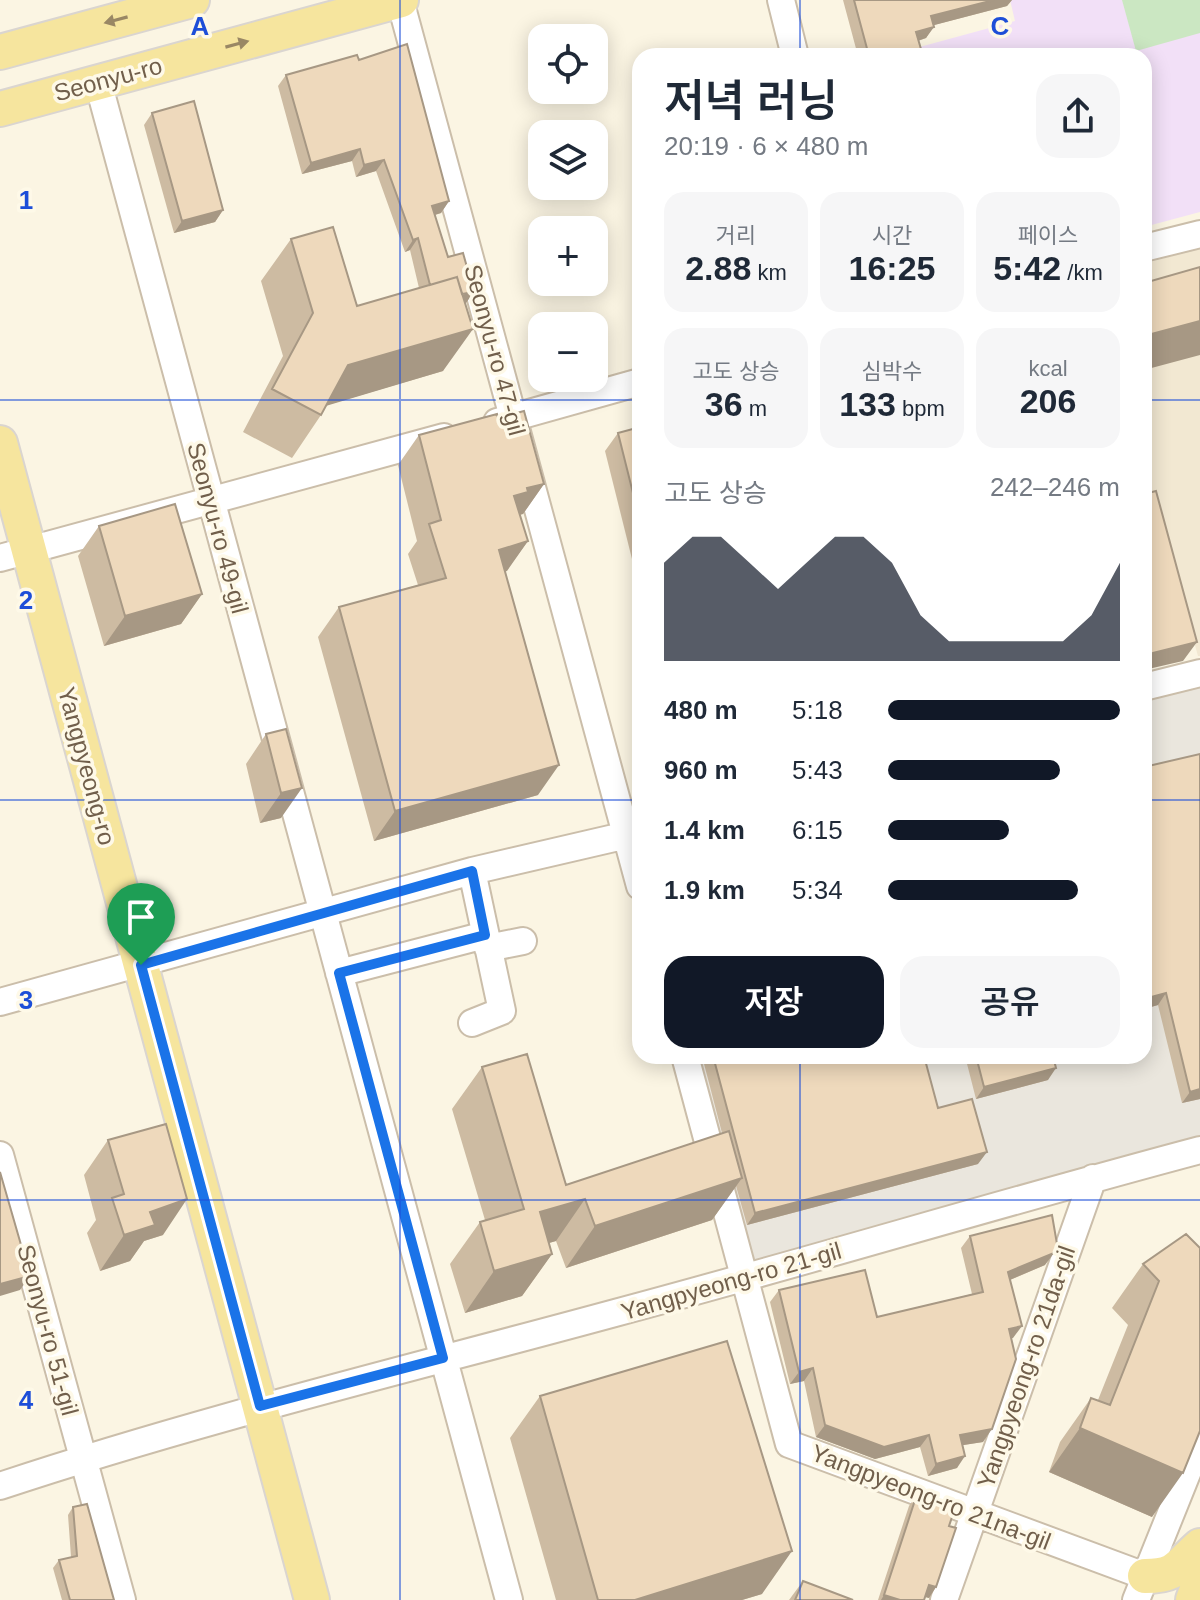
<!DOCTYPE html>
<html lang="ko">
<meta charset="utf-8">
<style>
:root{--surface:#fff;--page:#f6f6f7;--text:#1f2937;--muted:#747a83;--accent:#111827}
body{margin:0;font-family:Helvetica,"Noto Sans KR",sans-serif;background:var(--page);color:var(--text);height:100vh;display:flex;flex-direction:column;font-size:30px;white-space:nowrap}
*{box-sizing:border-box;margin:0}
p{font-size:26px;color:var(--muted)}
.icon{flex:none;width:44px;height:44px;fill:none;stroke:currentColor;stroke-width:2;stroke-linecap:round;stroke-linejoin:round}
.map{position:relative;flex:1;overflow:hidden}
.side{position:absolute;left:632px;top:48px;width:520px;height:1016px;display:flex;flex-direction:column;background:var(--surface);border-radius:24px;box-shadow:0 4px 20px #0003}
.side>*{flex:none}
.tools{position:absolute;left:528px;top:24px;display:grid;gap:16px}
.tools a{display:grid;place-items:center;width:80px;height:80px;border-radius:16px;background:var(--surface);box-shadow:0 4px 20px #0003;font-size:40px}
.pin{position:absolute;display:grid;place-items:center;width:68px;height:68px;color:#fff;margin:-82px -34px;border-radius:50% 50% 50% 0;rotate:-45deg;box-shadow:0 0 8px #0007}
.pin .icon{rotate:45deg}
.round{display:grid;place-items:center;flex:none;width:84px;height:84px;border-radius:24px;background:var(--page)}
.overview{display:flex;align-items:center;justify-content:space-between;height:136px;padding:0 32px}
h1{font-size:44px;font-weight:600;line-height:60px}
.figures{display:grid;grid-template-columns:repeat(3,1fr);gap:12px;height:136px;padding:8px 32px}
.figures div{display:grid;align-content:center;border-radius:20px;background:var(--page);text-align:center}
.figures b{font-size:34px;font-weight:600}
.figures small{font-size:22px;font-weight:400}
.figures p{font-size:22px}
.chart{height:224px;padding:16px 32px}
.chart p{display:flex;justify-content:space-between}
.chart svg{width:100%;height:144px;margin-top:8px;fill:var(--accent);opacity:.7}
.cta{display:flex;gap:16px;margin-top:auto;padding:16px 32px}
.cta a{flex:1;height:92px;border-radius:24px;background:var(--accent);color:#fff;font-size:32px;font-weight:600;line-height:92px;text-align:center}
.cta a+a{background:var(--page);color:var(--text)}
ul{padding:0 32px;list-style:none;font-size:26px}
li{display:grid;grid-template-columns:128px 96px 1fr;align-items:center;height:60px}
li i{height:20px;border-radius:10px;background:var(--accent)}
.map>svg:first-child{display:block}
</style>
<div class="map">
<svg width="1200" height="1600" viewBox="0 0 1200 1600">
<rect width="100%" height="100%" fill="#fbf5e3"/>
<path fill="#f2e8d2" d="M1200 248V656H1198L1154 499 1144 500V264Z"/>
<path fill="#eae6dd" d="M1200 680V1150L744 1277 685 1056H1144V695Z"/>
<path fill="#f2e0f7" d="M1010 0H1200V212L1144 227V56H918L916 48 1015 21Z"/>
<path fill="#cbe7c2" d="M1122 0H1200V33L1136 51Z"/>
<g fill="none" stroke-linecap="round" stroke-linejoin="round">
<defs>
<path id="minor" d="M400 0 640 886
M781 0 795 56
M98 82 509 1600
M1144 248 1200 234
M497 422 640 382
M0 558 444 437
M1144 687 1200 673
M488 948 523 941
M339 973 485 935
M0 1002 472 871 640 832
M472 1023 502 1011 472 871
M685 1056 789 1444 1145 1576
M0 1155 122 1600
M0 1486C202 1419 409 1369 615 1313 810 1261 1004 1202 1200 1150
M944 1600 1093 1178
M1136 1600 1200 1441"/>
<path id="major" d="M0 52 192 0
M0 109 401 0
M0 443 312 1600
M1145 1576C1178 1576 1178 1565 1200 1546
M1193 1600 1200 1582"/>
</defs>
<use href="#minor" stroke="#cbbeaa" stroke-width="30"/>
<use href="#major" stroke="#dad5d0" stroke-width="38"/>
<use href="#minor" stroke="#fff" stroke-width="26"/>
<use href="#major" stroke="#f6e59e" stroke-width="34"/>
</g>
<path fill="#cdbba2" d="M843 0H1012L1007 6 934 25 926 38 918 41 923 56H858Z
M359 60 449 201 441 213 435 215 448 257 465 303 443 371 327 405 321 415 292 458 243 432 283 356 261 281 291 239 357 306 419 288 410 250 405 252 376 171 356 177 352 161 302 174 278 86 286 75Z
M152 113 223 210 215 222 174 233 144 125Z
M498 418 544 484 523 514 519 515 528 541 505 572 538 795 374 841 318 637 339 607 418 585 408 554 417 541 398 465 419 435Z
M640 427V591L605 451 618 433Z
M99 526 202 594 181 624 104 646 78 556Z
M286 729 281 818 260 823 246 764 266 734Z
M1200 754V1099L1182 1103 1158 1005 1144 1009V767Z
M702 1056H924L938 1108 978 1164 747 1225 736 1186 712 1220 566 1268 556 1241 549 1243 552 1254 522 1296 465 1313 450 1264 480 1222 485 1220 452 1109 482 1067 566 1185 722 1133Z
M965 1056H1053L1048 1080 976 1099Z
M108 1140 163 1235 144 1241 130 1261 100 1271 87 1233 96 1220 84 1175Z
M1186 1234 1152 1517 1049 1472 1060 1442 1091 1398 1098 1400 1128 1325 1112 1308 1143 1264Z
M970 1236 1045 1265 1010 1280 1013 1338H1011L983 1442 963 1445 957 1468 928 1476 920 1447 875 1459 816 1437 804 1381 790 1384 770 1302 779 1290 877 1317 972 1294 961 1248Z
M540 1396 762 1594 742 1600H556L510 1438Z
M917 1494 949 1526 936 1587 929 1598 925 1597 924 1600H878L909 1506Z
M73 1507 114 1600H62L53 1568 59 1560 71 1557 68 1515Z
M803 1581 853 1600H789Z"/>
<path fill="#a79884" d="M994 0H1012L1007 6 923 28 931 16Z
M934 27 926 38 908 44 916 32Z
M360 149 352 161 302 174 311 163Z
M384 160 376 171 356 177 364 165Z
M449 201 441 213 424 218 432 206Z
M223 210 215 222 174 233 182 221Z
M418 238 410 250 405 252 413 240Z
M474 292 466 303 434 301Z
M1200 321V355L1144 370V336Z
M473 329 443 371 319 408 348 365Z
M544 484 523 514 510 517 514 496 527 488Z
M528 541 507 571 478 580 499 550Z
M202 594 181 624 104 646 125 616Z
M1197 642 1183 661 1144 670V660L1153 653Z
M559 765 538 795 374 841 395 811Z
M302 788 281 818 260 823 281 793Z
M1166 993 1158 1005 1144 1009V999Z
M1056 1068 1048 1080 976 1099 984 1087Z
M1200 1089V1099L1182 1103 1190 1092Z
M987 1152 978 1164 747 1225 755 1213Z
M742 1178 712 1220 566 1268 595 1226Z
M187 1199 163 1235 144 1241 130 1261 100 1271 124 1235 150 1212Z
M585 1199 556 1241 510 1254 540 1212Z
M1054 1253 1045 1265 1000 1284 1008 1272Z
M552 1254 522 1296 465 1313 494 1271Z
M30 1276 20 1290 0 1296V1284Z
M1022 1326 1013 1338 1000 1341 1009 1329Z
M813 1368 804 1381 790 1384 799 1372Z
M825 1425 929 1435 920 1447 875 1459 816 1437Z
M1080 1428 1183 1473 1152 1517 1049 1472Z
M992 1429 983 1442 951 1447 960 1435Z
M965 1456 957 1468 928 1476 936 1464Z
M792 1551 762 1594 742 1600H635Z
M929 1585 936 1587 929 1598 922 1596Z
M884 1595 900 1600H881Z"/>
<path fill="#eed9bc" stroke="#a79884" stroke-width="2" d="M854 0H994L931 16 934 27 916 32 923 56H869Z
M407 44 449 201 432 206 448 257 463 253 474 292 462 294 457 277 430 285 418 238 413 240 384 160 364 165 360 149 311 163 286 75 357 55 359 60Z
M194 101 223 210 182 221 152 113Z
M333 227 357 306 457 277 473 329 348 365 321 415 272 389 313 313 291 239Z
M1200 267V321L1144 336V283Z
M524 411 544 484 527 488 528 492 514 496 528 541 499 550 559 765 395 811 339 607 446 578 429 524 441 520 419 435 497 414 498 418Z
M640 427V521L618 433Z
M1156 491 1197 642 1153 653 1145 658 1144 655V494Z
M175 504 202 594 125 616 99 526Z
M286 729 302 788 281 793 266 734Z
M1200 754V1089L1190 1092 1166 993 1144 999V767Z
M527 1054 566 1185 729 1131 742 1178 595 1226 585 1199 540 1212 552 1254 494 1271 480 1222 524 1209 482 1067Z
M713 1056H924L938 1108 972 1099 987 1152 755 1213Z
M976 1056H1053L1056 1068 984 1087Z
M166 1124 187 1199 150 1212 155 1225 124 1235 112 1198 124 1194 108 1140Z
M0 1172 30 1276 0 1284Z
M1052 1215 1057 1244 1054 1253 1008 1272 1022 1326 1009 1329 1016 1359 992 1429 960 1435 965 1456 936 1464 929 1435 884 1447 825 1425 813 1368 799 1372 779 1290 865 1270 877 1317 983 1292 970 1236Z
M1186 1234 1200 1248V1431L1183 1473 1080 1428 1091 1398 1110 1405 1159 1281 1143 1264Z
M727 1341 792 1551 635 1600H598L540 1396Z
M917 1494 955 1508 949 1526 956 1528 936 1587 929 1585 924 1600H900L884 1595Z
M87 1504 114 1600H70L59 1560 77 1556 73 1507Z
M803 1581 853 1600H795Z"/>
<defs><path id="oneway-solid" d="M-6-.8H1V-3.2L6.5 0L1 3.2V.8H-6Z" transform="scale(2)"/></defs>
<g fill="#998764">
<use href="#oneway-solid" transform="translate(116 20) rotate(165)"/>
<use href="#oneway-solid" transform="translate(237 44) rotate(-15)"/>
</g>
<g fill="none" stroke-linecap="round" stroke-linejoin="round">
<defs>
<path id="route" d="M472 871 485 935 339 973 443 1358 260 1406 141 965Z"/>
</defs>
<use href="#route" stroke="#fff" stroke-width="16"/>
<use href="#route" stroke="#1a73e8" stroke-width="10"/>
</g>
<path fill="none" stroke="#1d4ed8" stroke-width="2" stroke-opacity="0.55" d="M400 0V1600M800 0V56M0 400H640M1144 400H1200M0 800H640M1144 800H1200M800 1056V1600M0 1200H1200"/>
<g text-anchor="middle" dominant-baseline="central" stroke-width="7" stroke-linejoin="round" paint-order="stroke">
<g font-size="24" fill="#715f4b" stroke="#fef9e8">
<text transform="translate(108 79) rotate(-15)">Seonyu-ro</text>
<text transform="translate(495 350) rotate(75)">Seonyu-ro 47-gil</text>
<text transform="translate(218 528) rotate(75)">Seonyu-ro 49-gil</text>
<text transform="translate(87 766) rotate(75)">Yangpyeong-ro</text>
<text transform="translate(731 1281) rotate(-16)">Yangpyeong-ro 21-gil</text>
<text transform="translate(48 1330) rotate(75)">Seonyu-ro 51-gil</text>
<text transform="translate(1026 1367) rotate(-71)">Yangpyeong-ro 21da-gil</text>
<text transform="translate(931 1497) rotate(21)">Yangpyeong-ro 21na-gil</text>
</g>
</g>
<g font-size="26" text-anchor="middle" font-weight="bold" fill="#1d4ed8" stroke="#fef9e8" stroke-width="7" stroke-linejoin="round" paint-order="stroke">
<text x="200" y="35">A</text>
<text x="1000" y="35">C</text>
<text x="26" y="209">1</text>
<text x="26" y="609">2</text>
<text x="26" y="1009">3</text>
<text x="26" y="1409">4</text>
</g>
</svg>
<div class="tools">
<a><svg class="icon" aria-label="locate" viewBox="0 0 24 24"><circle cx="12" cy="12" r="6"/><path d="M12 2v4M12 18v4M2 12h4M18 12h4"/></svg></a>
<a><svg class="icon" aria-label="layers" viewBox="0 0 24 24"><path d="M12 4l9 5-9 5-9-5zM3 14l9 5 9-5"/></svg></a>
<a>+</a>
<a>−</a>
</div>
<div class="pin" style="left:141px;top:965px;background:#1e9e55"><svg class="icon" aria-label="arrive" viewBox="0 0 24 24"><path d="M6 21V4h12l-3 4 3 4H6"/></svg></div>
<section class="side">
<div class="overview"><div><h1>저녁 러닝</h1><p>20:19 · 6 × 480 m</p></div><a class="round"><svg class="icon" aria-label="share" viewBox="0 0 24 24"><path d="M12 15V3M7 8l5-5 5 5M5 13v7h14v-7"/></svg></a></div>
<div class="figures">
<div><p>거리</p><b>2.88<small> km</small></b></div>
<div><p>시간</p><b>16:25</b></div>
<div><p>페이스</p><b>5:42<small> /km</small></b></div>
</div>
<div class="figures">
<div><p>고도 상승</p><b>36<small> m</small></b></div>
<div><p>심박수</p><b>133<small> bpm</small></b></div>
<div><p>kcal</p><b>206</b></div>
</div>
<div class="chart"><p><span>고도 상승</span>242–246 m</p>
<svg viewBox="0 0 160 44" preserveAspectRatio="none"><path d="M0 44V14L10 6L20 6L30 14L40 22L50 14L60 6L70 6L80 14L90 30L100 38L110 38L120 38L130 38L140 38L150 30L160 14V44z"/></svg>
</div>
<ul>
<li><b>480 m</b>5:18<i style="width:100%"></i></li>
<li><b>960 m</b>5:43<i style="width:74%"></i></li>
<li><b>1.4 km</b>6:15<i style="width:52%"></i></li>
<li><b>1.9 km</b>5:34<i style="width:82%"></i></li>
</ul>
<div class="cta"><a>저장</a><a>공유</a></div>
</section>
</div>
